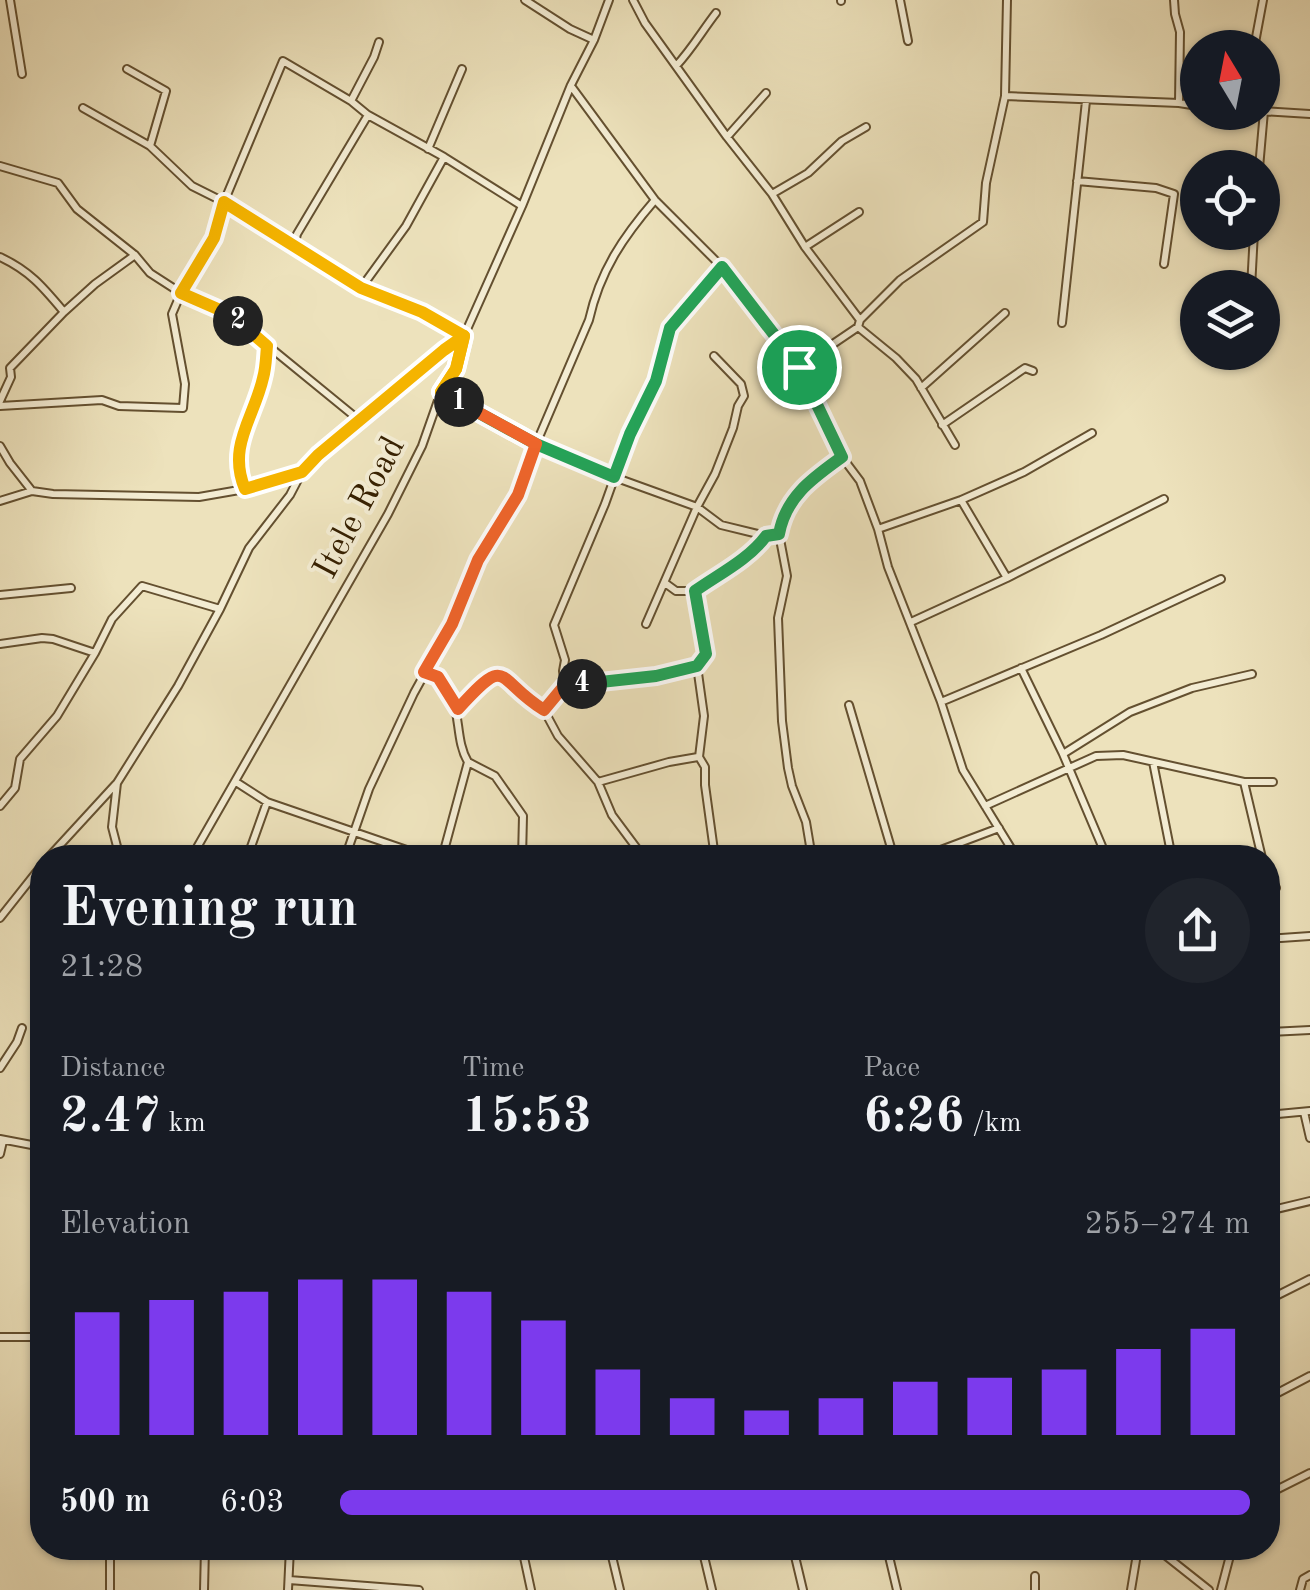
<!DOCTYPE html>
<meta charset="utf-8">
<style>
:root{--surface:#171b24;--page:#20242c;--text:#f1f3f6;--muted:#9ea1a6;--accent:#7c3aed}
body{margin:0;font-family:"Old Standard TT",serif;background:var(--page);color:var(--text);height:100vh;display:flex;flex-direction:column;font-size:38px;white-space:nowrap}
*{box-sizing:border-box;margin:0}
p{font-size:32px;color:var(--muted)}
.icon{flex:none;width:55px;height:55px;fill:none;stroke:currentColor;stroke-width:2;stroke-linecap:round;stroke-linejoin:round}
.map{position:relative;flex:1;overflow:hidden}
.side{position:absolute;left:30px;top:845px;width:1250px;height:715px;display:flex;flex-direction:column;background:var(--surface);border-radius:40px;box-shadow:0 2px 8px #0004}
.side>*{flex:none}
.needle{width:65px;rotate:350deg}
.controls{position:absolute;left:1180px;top:30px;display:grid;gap:20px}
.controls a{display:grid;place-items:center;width:100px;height:100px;border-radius:50%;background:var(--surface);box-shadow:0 2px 8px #0004;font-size:50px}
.pin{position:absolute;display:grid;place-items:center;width:85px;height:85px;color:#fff;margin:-42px;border:5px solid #fff;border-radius:50%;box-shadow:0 2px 10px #0007}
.km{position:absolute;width:50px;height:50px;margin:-25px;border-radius:50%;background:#222;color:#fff;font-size:28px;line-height:50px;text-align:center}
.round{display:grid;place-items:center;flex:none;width:105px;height:105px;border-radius:52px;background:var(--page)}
.summary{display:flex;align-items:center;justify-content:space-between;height:170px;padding:0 30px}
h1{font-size:55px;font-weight:800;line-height:75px}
.stats{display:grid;grid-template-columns:repeat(3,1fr);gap:15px;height:170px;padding:10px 30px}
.stats div{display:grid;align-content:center}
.stats b{font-size:50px;font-weight:800}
.stats small{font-size:28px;font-weight:400}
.stats p{font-size:28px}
.chart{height:280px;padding:20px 30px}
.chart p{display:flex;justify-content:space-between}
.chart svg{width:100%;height:180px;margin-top:10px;stroke:var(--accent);stroke-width:6}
ul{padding:0 30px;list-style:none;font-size:32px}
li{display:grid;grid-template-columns:160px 120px 1fr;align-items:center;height:75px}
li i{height:25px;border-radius:12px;background:var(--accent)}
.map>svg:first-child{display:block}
</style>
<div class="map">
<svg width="1310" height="1590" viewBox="0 0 1310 1590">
<rect width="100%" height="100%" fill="#ede2bc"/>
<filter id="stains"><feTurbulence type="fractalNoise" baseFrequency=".002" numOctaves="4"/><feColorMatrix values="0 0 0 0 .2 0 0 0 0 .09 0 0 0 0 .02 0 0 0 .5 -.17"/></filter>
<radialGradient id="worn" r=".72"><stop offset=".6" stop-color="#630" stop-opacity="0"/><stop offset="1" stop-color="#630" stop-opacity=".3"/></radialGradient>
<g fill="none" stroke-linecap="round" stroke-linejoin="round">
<defs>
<path id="minor" d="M10 0 22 74
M525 0 570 29 594 40
M633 0 645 23 727 137 772 194 805 247 860 320
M841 0V1
M900 0 908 41
M1174 0 1175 14 1180 32 1179 103
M1254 48 1263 0
M676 66C692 49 702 31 716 13
M127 69 166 91 150 146
M571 86 655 200 722 267 799 367 842 457 860 481 878 529 888 567 941 702 963 770 1017 858
M1005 96 1179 103 1198 106
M351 101 374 57 379 42
M1262 111 1310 114
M727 137 766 93
M428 149 462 69
M0 166 58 183 77 209 135 255 150 273 181 293 172 314 185 384 183 408 119 406 102 400 0 406
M1259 168 1264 111
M1077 181 1156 188 1174 194 1164 264
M772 194 808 173 842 141 866 127
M294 246 297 234 368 115
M805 247 859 212
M0 257C30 271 43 287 64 312L95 284 135 255
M361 288 406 226 444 157
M1251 288 1254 232
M1062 323 1086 101
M858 327 896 358 916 379 955 445
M799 367 858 327 860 320 900 280 983 222 986 183 1005 96 1007 0
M921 388 1005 313
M441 392 536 444 614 477 697 507 721 525 766 536 779 534
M0 401 11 377 10 368 64 312
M359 420 239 322 220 310 181 293 214 238 224 202 283 61 351 101 368 115 444 157 522 206
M942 425 1025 368 1033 371
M0 446 10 463 32 491
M245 488C227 447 254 418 263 379 266 369 266 357 267 347
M961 500 1007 578
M0 501 32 491 53 494 199 497 245 489 301 473
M878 529 961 500 1024 472 1092 433
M665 583 676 591H695
M0 595 71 588
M911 622 1007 578 1164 499
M646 624 697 507 715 474 733 428 738 406 744 396 741 384 714 356
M0 644 42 638 53 639 95 653
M1021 668 1063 754
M424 672C469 690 450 732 468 762L442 858
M565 686 563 671 565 660 554 625 605 504 630 434 655 381 670 328 722 267
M941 702 1101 635 1221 579
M849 705 894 858
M458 709 486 679 497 675 507 678 544 710 558 736 598 782 612 815 644 858
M544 710 565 686 656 676 697 666
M468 762 495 776 523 816 522 858
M1153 762 1172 858
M236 782 267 802 430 858
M598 782 669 762 698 757
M1244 782H1273
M0 806 15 788 20 759 57 716 95 653 112 619 142 586 220 609 249 548 290 495 302 472 318 455 443 350 464 336 422 311 361 288 224 202 192 186 150 146 83 108
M985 806 1096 756 1123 755 1244 782 1262 858
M48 858 116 784
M120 858 112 827 117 783 178 686 220 609
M191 858 388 514 422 446 441 392 456 369 464 336 522 206 571 85 594 40 609 0
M247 858 267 802
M345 858 369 789 414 693 452 624 479 560 518 495 536 444 589 320C600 271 623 237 655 200
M715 858 705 785V767L699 757 704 716 697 666 707 654 695 591 748 555 766 537
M812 858 806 822 792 786 788 768 782 721 778 618 787 576 779 534 783 513 808 482 842 457
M901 858 930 854 999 828
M1107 858 1063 754 1130 712 1192 688 1252 674
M1268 872 1276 888
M0 918 42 865
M1268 939 1310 936
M1268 1032 1310 1030
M0 1068 17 1042 22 1028
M1304 1112 1310 1138
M1268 1115 1310 1111
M0 1139 42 1147
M0 1154 3 1141
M1268 1211 1310 1201
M1268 1300 1310 1279
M0 1337H42
M1268 1398 1310 1376
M1268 1494 1310 1473
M110 1548V1590
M522 1548 531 1590
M610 1548 620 1590
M702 1548 712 1590
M793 1548 803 1590
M887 1548 897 1590
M1156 1548 1209 1590
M1035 1576V1590
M289 1580 419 1590
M204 1590 205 1548
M288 1590 290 1548
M1131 1590 1138 1548
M1221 1590 1232 1548
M1300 1590 1303 1579 1310 1575"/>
</defs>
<use href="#minor" stroke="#645030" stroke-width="10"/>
<use href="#minor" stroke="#f3ecd3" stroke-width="6"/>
</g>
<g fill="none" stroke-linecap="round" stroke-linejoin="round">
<defs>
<path id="split-1" d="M459 402 536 444 614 477 630 434 656 381 670 328 722 267 799 367"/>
<path id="split-2" d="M238 321 267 346C266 356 266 368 263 378 254 418 227 446 245 489L302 472 318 455 444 350 464 336 456 369 441 392 459 402"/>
<path id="split-3" d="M238 321 220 310 181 293 214 238 224 202 361 288 422 312 464 336 456 369 441 392 474 410"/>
<path id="split-4" d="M474 410 536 444 518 495 478 560 452 624 424 672 438 677 458 709C510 652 494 679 544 710L564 686 582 684"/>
<path id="split-5" d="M582 684 656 676 697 666 706 654 695 591C719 574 748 560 766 536L779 534C786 496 813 478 842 457L799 367"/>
</defs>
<use href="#split-1" stroke="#fff" stroke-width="20"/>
<use href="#split-2" stroke="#fff" stroke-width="20"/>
<use href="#split-3" stroke="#fff" stroke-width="20"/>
<use href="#split-4" stroke="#fff" stroke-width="20"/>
<use href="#split-5" stroke="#fff" stroke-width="20"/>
<use href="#split-1" stroke="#22a559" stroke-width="12"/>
<use href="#split-2" stroke="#f5b400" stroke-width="12"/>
<use href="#split-3" stroke="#f5b400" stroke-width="12"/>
<use href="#split-4" stroke="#f0652b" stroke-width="12"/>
<use href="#split-5" stroke="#22a559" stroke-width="12"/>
</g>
<g text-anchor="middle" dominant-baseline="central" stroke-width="8" stroke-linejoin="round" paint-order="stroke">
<g font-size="35" fill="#362001" stroke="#f3ecd3">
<text transform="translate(360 508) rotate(-62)">Itele Road</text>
</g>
</g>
<rect width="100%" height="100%" filter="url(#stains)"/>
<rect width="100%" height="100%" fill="url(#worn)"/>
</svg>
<div class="controls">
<a><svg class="needle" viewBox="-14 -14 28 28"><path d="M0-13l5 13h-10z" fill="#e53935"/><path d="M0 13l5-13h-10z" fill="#9ea1a6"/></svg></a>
<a><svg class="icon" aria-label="locate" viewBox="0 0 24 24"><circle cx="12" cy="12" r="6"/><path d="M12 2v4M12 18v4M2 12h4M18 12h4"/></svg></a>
<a><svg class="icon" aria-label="layers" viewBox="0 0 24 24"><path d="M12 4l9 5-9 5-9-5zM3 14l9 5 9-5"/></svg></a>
</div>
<div class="pin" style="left:799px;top:367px;background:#1e9e55"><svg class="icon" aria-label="arrive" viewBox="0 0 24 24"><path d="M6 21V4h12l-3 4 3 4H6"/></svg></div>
<b class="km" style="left:459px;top:402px">1</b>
<b class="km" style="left:238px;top:321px">2</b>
<b class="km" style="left:582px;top:684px">4</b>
<section class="side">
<div class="summary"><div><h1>Evening run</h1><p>21:28</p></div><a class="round"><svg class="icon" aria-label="share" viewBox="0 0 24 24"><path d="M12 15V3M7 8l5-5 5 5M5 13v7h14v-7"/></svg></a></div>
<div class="stats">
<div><p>Distance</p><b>2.47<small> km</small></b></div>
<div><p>Time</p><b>15:53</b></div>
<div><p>Pace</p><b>6:26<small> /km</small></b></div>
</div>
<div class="chart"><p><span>Elevation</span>255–274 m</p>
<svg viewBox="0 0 160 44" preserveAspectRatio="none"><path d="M5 44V14M15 44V11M25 44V9M35 44V6M45 44V6M55 44V9M65 44V16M75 44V28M85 44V35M95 44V38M105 44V35M115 44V31M125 44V30M135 44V28M145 44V23M155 44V18"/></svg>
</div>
<ul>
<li><b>500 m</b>6:03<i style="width:100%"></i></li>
</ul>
</section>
</div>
